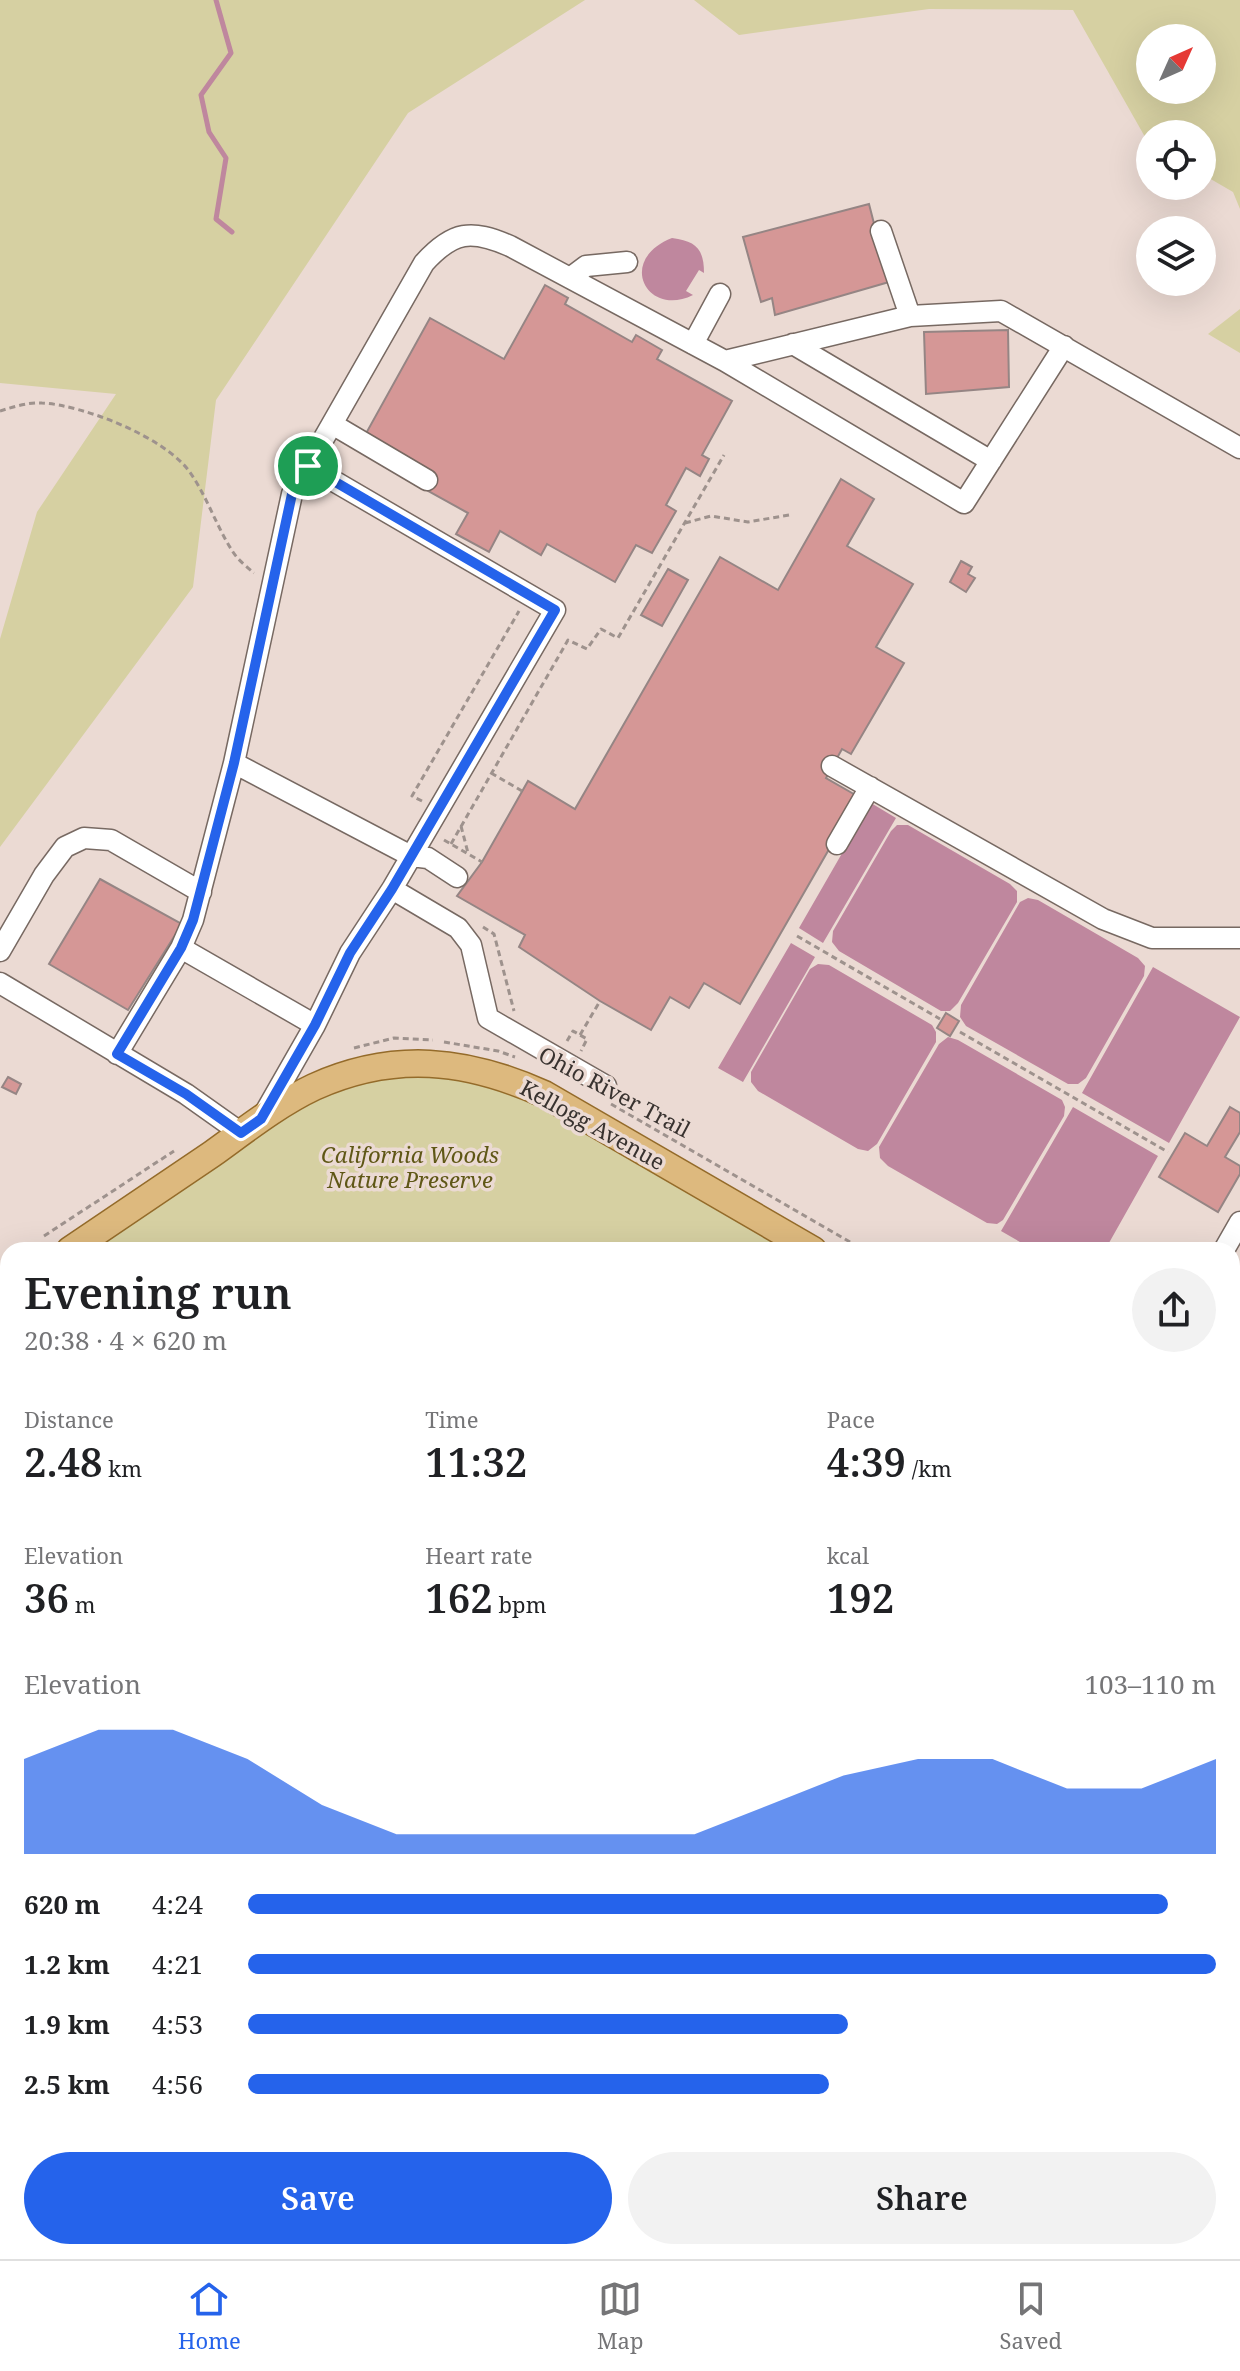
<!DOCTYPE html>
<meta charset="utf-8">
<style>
:root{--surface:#fff;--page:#f2f2f2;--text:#202124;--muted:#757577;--line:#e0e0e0;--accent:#2563eb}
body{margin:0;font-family:"Noto Serif",serif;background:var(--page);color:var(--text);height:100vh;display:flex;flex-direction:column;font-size:30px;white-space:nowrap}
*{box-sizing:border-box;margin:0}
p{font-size:26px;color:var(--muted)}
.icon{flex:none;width:44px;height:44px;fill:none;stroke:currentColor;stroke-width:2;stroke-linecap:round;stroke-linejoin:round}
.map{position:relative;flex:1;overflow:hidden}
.sheet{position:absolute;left:0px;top:1242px;width:1240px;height:1018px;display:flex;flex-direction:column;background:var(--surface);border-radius:24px 24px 0 0;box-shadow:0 8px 32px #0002}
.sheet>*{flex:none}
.needle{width:52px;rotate:45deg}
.buttons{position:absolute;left:1136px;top:24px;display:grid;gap:16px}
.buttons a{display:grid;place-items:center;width:80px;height:80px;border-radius:50%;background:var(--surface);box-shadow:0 8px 32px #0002;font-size:40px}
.pin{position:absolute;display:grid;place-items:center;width:68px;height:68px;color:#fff;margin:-34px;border:4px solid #fff;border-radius:50%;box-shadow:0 2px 8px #0007}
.round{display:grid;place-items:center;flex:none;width:84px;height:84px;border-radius:42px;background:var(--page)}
.headline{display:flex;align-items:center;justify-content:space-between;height:136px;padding:0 24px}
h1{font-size:44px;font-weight:600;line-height:60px}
.figures{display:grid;grid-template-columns:repeat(3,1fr);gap:12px;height:136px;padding:8px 24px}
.figures div{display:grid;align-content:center}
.figures b{font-size:40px;font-weight:600}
.figures small{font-size:22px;font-weight:400}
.figures p{font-size:22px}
.chart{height:224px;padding:16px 24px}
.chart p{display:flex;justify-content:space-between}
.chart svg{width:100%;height:144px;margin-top:8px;fill:var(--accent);opacity:.7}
.cta{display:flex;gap:16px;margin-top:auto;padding:16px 24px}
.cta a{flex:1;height:92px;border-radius:48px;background:var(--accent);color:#fff;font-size:32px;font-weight:600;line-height:92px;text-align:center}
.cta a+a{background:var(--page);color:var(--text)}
ul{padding:0 24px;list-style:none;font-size:26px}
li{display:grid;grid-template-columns:128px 96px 1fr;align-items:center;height:60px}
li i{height:20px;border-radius:10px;background:var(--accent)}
.dock{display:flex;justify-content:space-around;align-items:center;height:112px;border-top:2px solid var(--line);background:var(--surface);font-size:22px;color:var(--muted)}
.dock a{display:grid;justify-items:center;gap:4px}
.dock .on{color:var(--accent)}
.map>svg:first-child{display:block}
</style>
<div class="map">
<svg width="1240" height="2259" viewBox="0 0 1240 2259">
<rect width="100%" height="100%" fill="#ebdad3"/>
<path fill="#d6d0a2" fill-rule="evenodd" d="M0 0H585L408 113 216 400 193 587 0 847V639L37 512 116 394 0 383Z
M694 0H1240V209L1233 192 1202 174V134H1150L1149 144 1073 10 929 9 739 35ZM1150 38H1202V90H1150Z
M1240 309V353L1208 334Z
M481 1070 813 1250H70L336 1078Z
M8 1292V2252H1232V1361L1240 1354V2259H0V1297Z"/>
<path fill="#bf879e" d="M672 238C696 241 704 249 704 273L699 270 686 291 693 295C647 318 616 260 672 238Z
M871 803 896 818 823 943 799 928Z
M897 825H908L1010 884 1017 891V902L958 1003 950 1011H941L839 951 832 942 833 931 891 831Z
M1028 898 1038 900 1138 958 1145 966 1144 976 1086 1078 1078 1084H1068L966 1026 960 1017 961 1005 1020 902Z
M791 943 815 957 743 1082 718 1068Z
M818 964 829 965 932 1025 936 1032V1042L877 1144 868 1151 858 1149 758 1091 751 1082V1072L810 969Z
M1153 967 1240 1017 1169 1143 1082 1093Z
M948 1037 958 1040 1062 1100 1065 1107 1064 1116 1003 1220 997 1224 987 1223 888 1166 880 1158 879 1147 939 1044Z
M1073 1107 1158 1156 1105 1250H1034L1001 1231Z
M8 1766V2074L0 2077V1771Z
M1232 1847 1240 1848V2259H720L724 2252H1232Z
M35 2252H433L432 2259H34Z"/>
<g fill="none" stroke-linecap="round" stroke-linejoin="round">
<path stroke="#bf879e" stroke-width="5" d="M216 0 231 53 201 95 209 132 226 158 216 219 232 232"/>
</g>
<path fill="#d59796" stroke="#958584" stroke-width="2" d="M869 204 889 282 775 315 772 298 761 302 743 237Z
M545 285 568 298 565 304 632 342 636 335 662 350 657 359 732 401 702 455 709 459 700 476 686 468 666 505 676 511 652 553 636 545 615 582 547 544 541 555 500 531 489 552 456 534 468 513 428 491 436 478 364 437 430 318 504 359Z
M1008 330 1009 387 926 394 924 332Z
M841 479 874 499 847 546 913 584 876 647 904 663 851 754 842 749 826 778 859 797 740 1004 704 983 689 1008 670 997 651 1030 600 1001 519 947 525 935 457 896 482 862 528 781 575 809 720 557 778 590Z
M961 561 972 567 968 574 975 578 966 592 950 582Z
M668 569 688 580 662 626 641 615Z
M100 879 182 924 128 1010 49 964Z
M946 1013 959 1021 950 1036 937 1028Z
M8 1077 21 1084 16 1094 2 1087Z
M1230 1107 1240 1113V1132L1225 1157 1240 1166V1174L1218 1212 1159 1177 1185 1133 1207 1146Z"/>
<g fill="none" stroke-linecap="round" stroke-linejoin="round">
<defs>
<path id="minor" d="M881 231 910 316
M570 278 586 266 627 262
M693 344 720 294
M793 344 991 461
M725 361 964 503 1064 346
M332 424 427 480
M308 466 424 263C453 231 471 229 510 246L725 361 910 316 1001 311 1240 448
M234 763 292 494 308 466 555 610 392 889 350 953 315 1025
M832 766 1103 919 1152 938H1240
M837 844 870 787
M392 889 458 928 471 945 488 1018 606 1086
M181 948 193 920 234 763 411 856 428 858 457 877
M0 951 44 875 65 847 84 838 111 840 201 892
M0 983 186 1094 241 1133
M117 1054 181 948 315 1025 263 1116
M1224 1250 1240 1222
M1232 1739 1240 1741"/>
<path id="major" d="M70 1250C117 1218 165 1186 212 1154 244 1131 278 1104 314 1087 394 1051 466 1059 544 1094L813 1250
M0 1297 8 1292
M1232 1324 1240 1318"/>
</defs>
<use href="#minor" stroke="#776962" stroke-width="23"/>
<use href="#major" stroke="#946b2a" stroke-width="29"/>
<path stroke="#9e928d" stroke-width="3" stroke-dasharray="6 4" stroke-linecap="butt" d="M0 411C13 407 28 402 42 403 83 405 164 437 189 471 207 496 216 526 233 552 238 560 247 567 254 573
M685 523 711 516 748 522 789 515
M491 773 522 791
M422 801 412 796 519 611
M461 826 468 853
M444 840 482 862
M451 844 568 640 587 649 601 629 618 638 724 455
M483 927 494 934 514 1011
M797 936 940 1019
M960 1032 1168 1152
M580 1035 600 1001
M567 1041 573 1031 587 1039 581 1051
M444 1042 498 1051 515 1057
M354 1048 394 1038 433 1040
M611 1104 864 1250
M44 1236 174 1151
M1232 1290 1240 1283
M0 1724 8 1725
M0 1764 8 1759
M1232 1832 1240 1834
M0 2081 8 2078
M24 2259 25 2252
M440 2259 441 2252
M487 2259 488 2252
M628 2259 629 2252
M705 2259 708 2252"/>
<use href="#minor" stroke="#fff" stroke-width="20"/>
<use href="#major" stroke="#ddb97e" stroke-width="26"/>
</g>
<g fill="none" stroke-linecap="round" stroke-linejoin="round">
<defs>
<path id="route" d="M308 466 555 610 392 889 350 953 315 1025 261 1119 241 1133 186 1094 117 1054 181 948 193 920 234 763 292 494Z"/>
</defs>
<use href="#route" stroke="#fff" stroke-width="16"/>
<use href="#route" stroke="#2563eb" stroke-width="10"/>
</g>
<g text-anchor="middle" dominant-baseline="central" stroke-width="7" stroke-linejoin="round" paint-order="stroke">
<g font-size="22" fill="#38322f" stroke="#ebdad3">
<text transform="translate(615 1091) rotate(28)">Ohio River Trail</text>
<text transform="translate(593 1124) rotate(29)">Kellogg Avenue</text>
</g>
<g font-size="22" font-style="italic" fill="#5f5716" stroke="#ebdad3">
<text x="410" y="1154">California Woods<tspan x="410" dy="25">Nature Preserve</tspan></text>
</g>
</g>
</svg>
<div class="buttons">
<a><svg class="needle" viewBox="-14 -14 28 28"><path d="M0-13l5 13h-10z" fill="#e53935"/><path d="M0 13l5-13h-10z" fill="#757577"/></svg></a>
<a><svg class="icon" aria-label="locate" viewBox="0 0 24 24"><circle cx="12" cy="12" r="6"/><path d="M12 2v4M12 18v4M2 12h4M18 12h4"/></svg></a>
<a><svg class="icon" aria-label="layers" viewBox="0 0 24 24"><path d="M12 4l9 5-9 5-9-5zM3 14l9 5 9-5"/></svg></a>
</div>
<div class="pin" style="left:308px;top:466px;background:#1e9e55"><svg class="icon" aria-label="arrive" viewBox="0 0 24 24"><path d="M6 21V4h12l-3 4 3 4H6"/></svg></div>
<section class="sheet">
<div class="headline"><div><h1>Evening run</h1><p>20:38 · 4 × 620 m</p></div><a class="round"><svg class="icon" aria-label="share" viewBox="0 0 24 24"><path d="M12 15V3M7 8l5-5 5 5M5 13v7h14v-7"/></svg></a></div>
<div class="figures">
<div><p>Distance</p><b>2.48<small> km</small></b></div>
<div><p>Time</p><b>11:32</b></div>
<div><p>Pace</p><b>4:39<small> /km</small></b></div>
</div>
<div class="figures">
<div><p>Elevation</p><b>36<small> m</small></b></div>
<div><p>Heart rate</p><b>162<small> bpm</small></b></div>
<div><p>kcal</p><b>192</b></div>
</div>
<div class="chart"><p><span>Elevation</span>103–110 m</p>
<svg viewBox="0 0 160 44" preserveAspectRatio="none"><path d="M0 44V15L10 6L20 6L30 15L40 29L50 38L60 38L70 38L80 38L90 38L100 29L110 20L120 15L130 15L140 24L150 24L160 15V44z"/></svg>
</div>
<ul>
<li><b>620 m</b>4:24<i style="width:95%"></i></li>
<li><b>1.2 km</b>4:21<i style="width:100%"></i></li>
<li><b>1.9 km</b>4:53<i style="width:62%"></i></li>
<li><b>2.5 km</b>4:56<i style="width:60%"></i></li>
</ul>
<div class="cta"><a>Save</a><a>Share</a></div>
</section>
</div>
<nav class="dock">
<a class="on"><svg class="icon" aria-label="home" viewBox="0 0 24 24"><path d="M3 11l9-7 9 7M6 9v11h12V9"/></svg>Home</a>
<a><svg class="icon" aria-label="map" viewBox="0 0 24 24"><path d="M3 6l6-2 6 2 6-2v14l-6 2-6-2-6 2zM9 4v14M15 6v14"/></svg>Map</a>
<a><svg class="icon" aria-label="saved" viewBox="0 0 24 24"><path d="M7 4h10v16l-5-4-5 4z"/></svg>Saved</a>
</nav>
